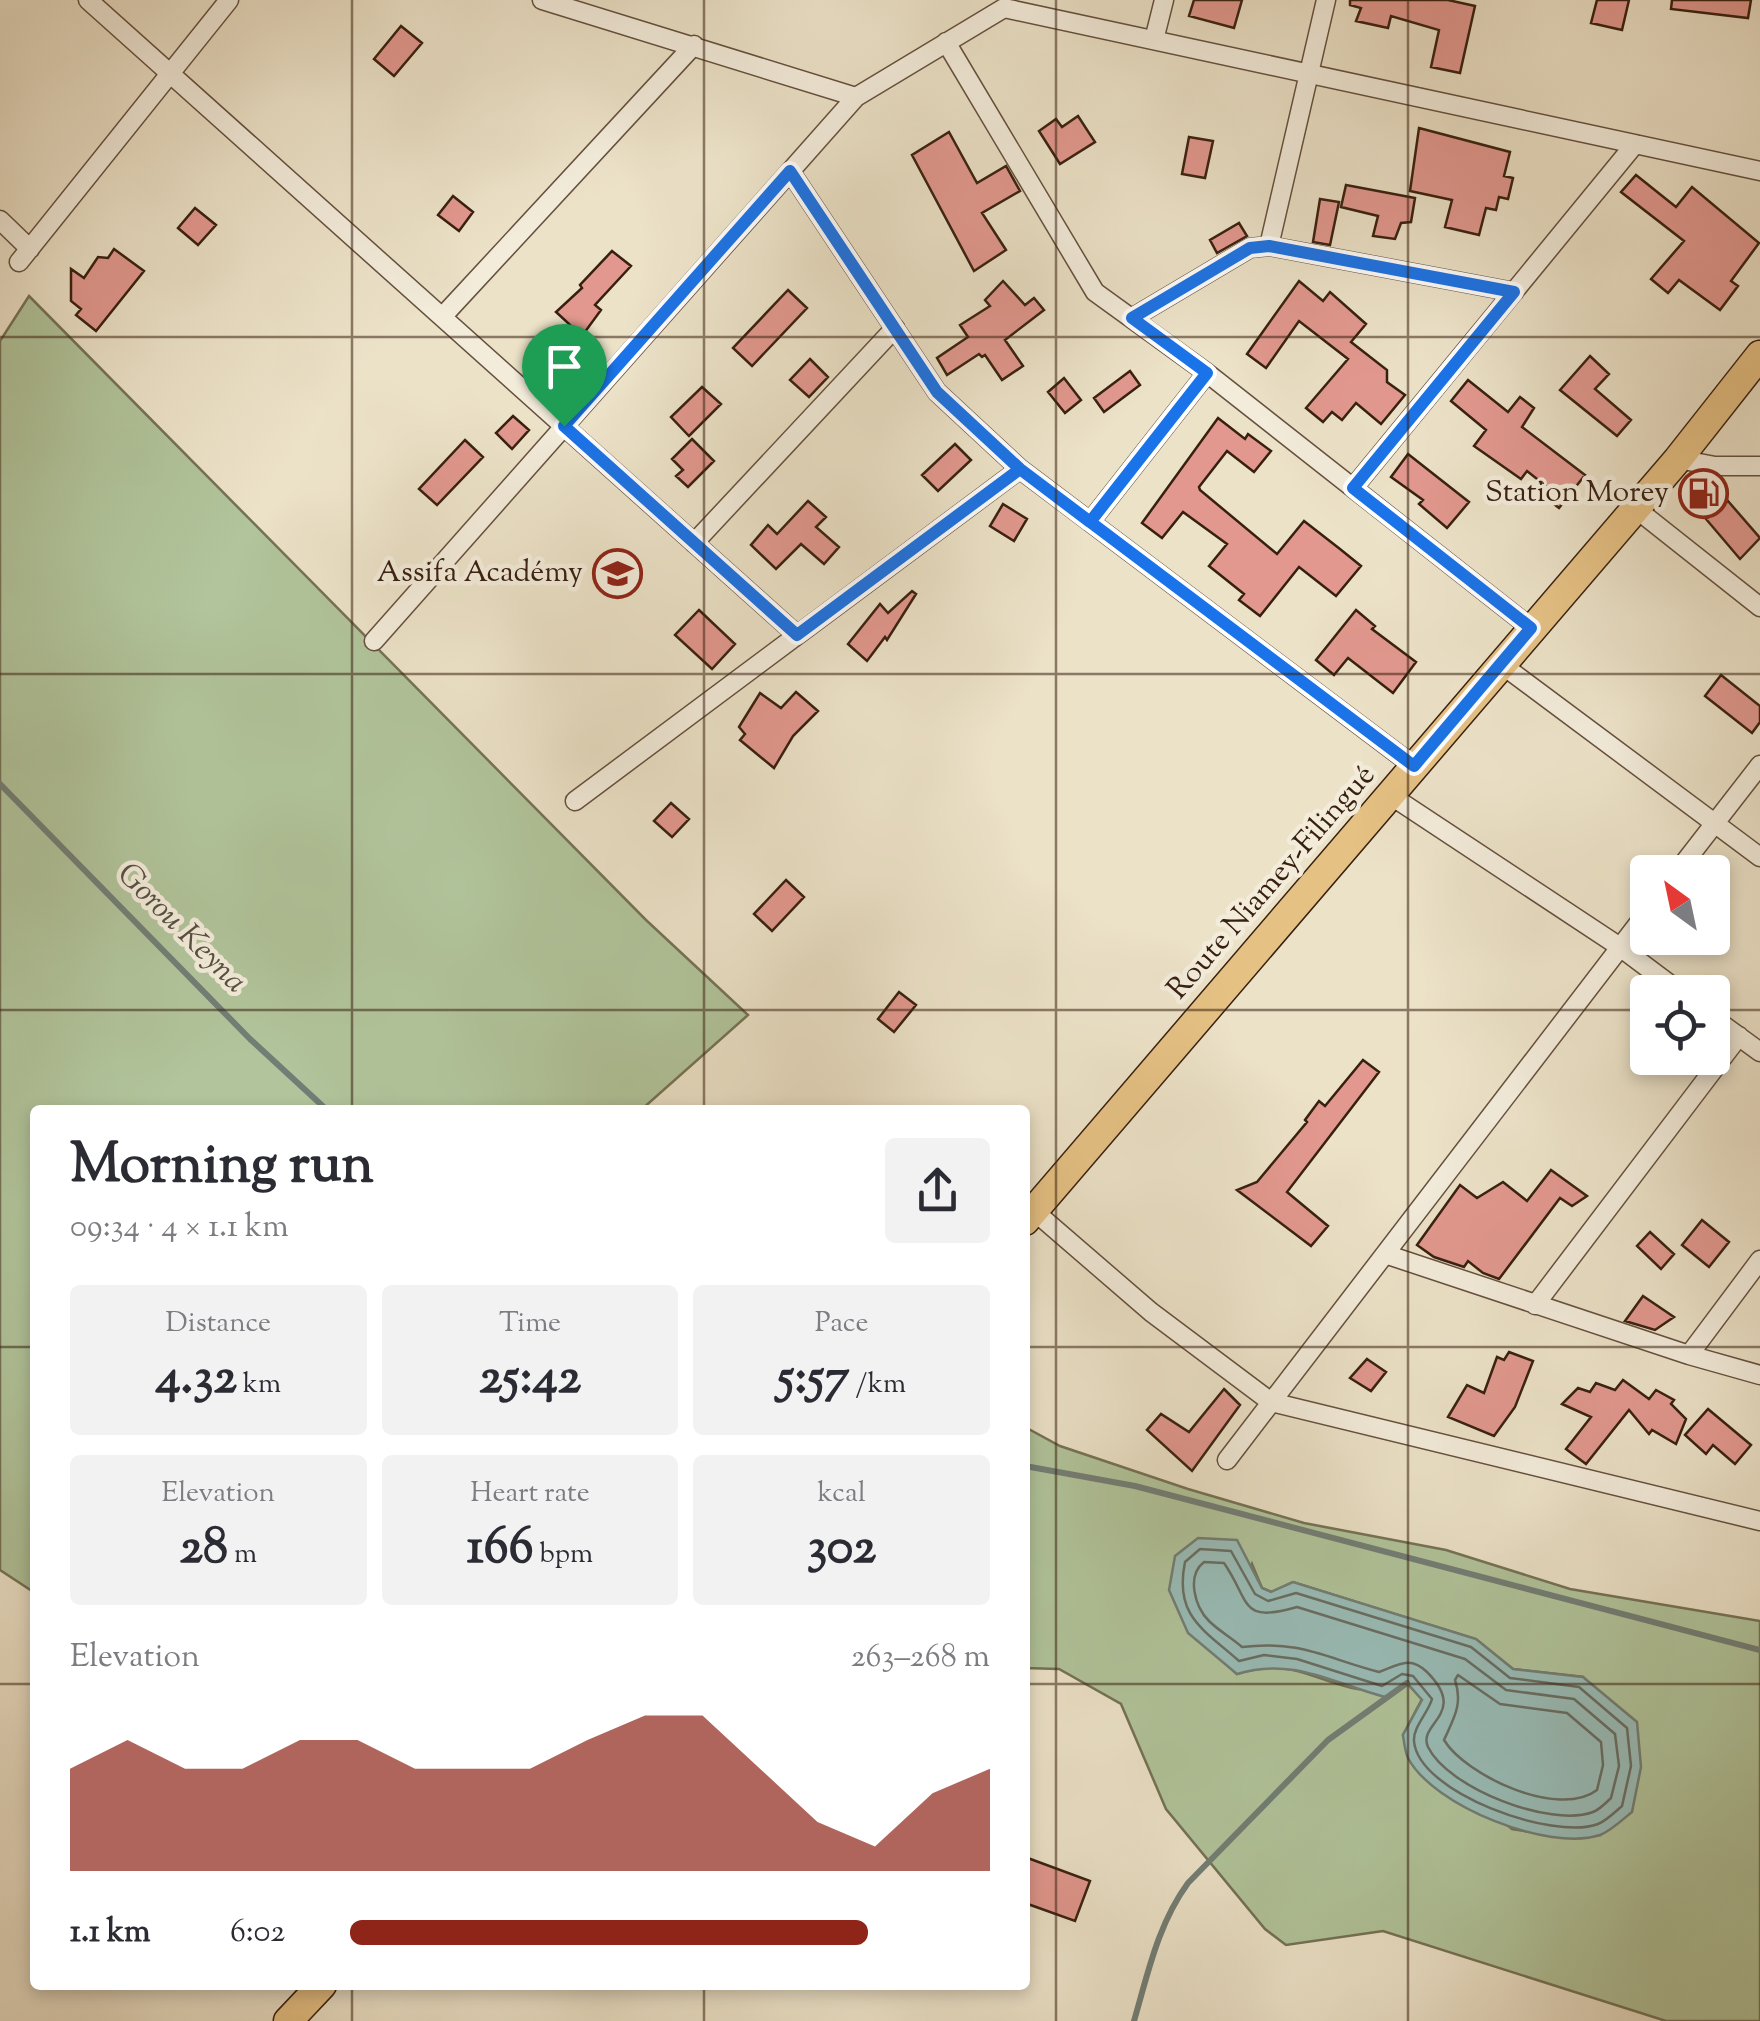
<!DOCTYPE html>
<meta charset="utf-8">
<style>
:root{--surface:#fff;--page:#f2f2f3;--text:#2b2b33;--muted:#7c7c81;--accent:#8f2418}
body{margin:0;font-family:"Sorts Mill Goudy",serif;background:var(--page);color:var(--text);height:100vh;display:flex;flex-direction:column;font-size:38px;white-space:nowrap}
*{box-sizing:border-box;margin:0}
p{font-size:32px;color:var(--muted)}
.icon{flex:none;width:55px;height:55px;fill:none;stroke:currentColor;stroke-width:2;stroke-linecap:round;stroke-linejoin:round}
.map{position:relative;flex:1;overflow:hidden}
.panel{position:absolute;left:30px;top:1105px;width:1000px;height:885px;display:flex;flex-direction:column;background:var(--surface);border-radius:10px;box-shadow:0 5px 15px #0003}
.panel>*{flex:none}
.needle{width:65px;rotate:327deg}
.tools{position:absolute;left:1630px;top:855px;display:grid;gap:20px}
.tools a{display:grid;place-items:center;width:100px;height:100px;border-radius:10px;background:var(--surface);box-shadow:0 5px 15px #0003;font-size:50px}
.pin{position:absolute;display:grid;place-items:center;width:85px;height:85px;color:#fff;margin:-102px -42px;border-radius:50% 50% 50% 0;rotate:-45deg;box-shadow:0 0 10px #0007}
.pin .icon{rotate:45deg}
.round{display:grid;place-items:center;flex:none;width:105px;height:105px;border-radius:10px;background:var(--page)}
.headline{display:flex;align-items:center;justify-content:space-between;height:170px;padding:0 40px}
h1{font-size:55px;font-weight:700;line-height:75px}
.figures{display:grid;grid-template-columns:repeat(3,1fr);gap:15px;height:170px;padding:10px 40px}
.figures div{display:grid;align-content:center;border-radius:10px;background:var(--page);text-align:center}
.figures b{font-size:50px;font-weight:700}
.figures small{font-size:28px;font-weight:400}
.figures p{font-size:28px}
.chart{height:280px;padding:20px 40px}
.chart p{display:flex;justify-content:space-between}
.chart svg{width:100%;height:180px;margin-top:10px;fill:var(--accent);opacity:.7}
ul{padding:0 40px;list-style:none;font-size:32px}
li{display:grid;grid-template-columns:160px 120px 1fr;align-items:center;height:75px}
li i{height:25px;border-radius:12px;background:var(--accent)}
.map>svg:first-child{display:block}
</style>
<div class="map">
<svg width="1760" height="2021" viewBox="0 0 1760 2021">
<rect width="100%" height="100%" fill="#ece2c8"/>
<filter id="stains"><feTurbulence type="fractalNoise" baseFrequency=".002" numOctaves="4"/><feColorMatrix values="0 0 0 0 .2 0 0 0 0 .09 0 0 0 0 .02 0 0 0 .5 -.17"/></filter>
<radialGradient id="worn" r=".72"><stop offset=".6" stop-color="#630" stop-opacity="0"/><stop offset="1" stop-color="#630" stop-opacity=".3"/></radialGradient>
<path fill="#b1c49b" stroke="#747256" stroke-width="2.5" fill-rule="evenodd" d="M29 296 646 920 748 1015 641 1110H35V1593L0 1570V341Z
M1025 1427 1060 1446 1188 1489 1304 1523 1446 1550 1570 1589 1760 1621V2021H1666L1383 1931 1286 1945 1265 1929 1166 1809 1121 1704 1059 1669 1025 1668ZM1252 1564 1262 1588 1272 1592 1293 1582 1476 1639 1513 1669 1583 1677 1600 1835 1562 1837 1512 1829 1403 1735 1422 1699 1407 1683C1390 1685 1368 1692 1352 1688 1305 1676 1288 1658 1237 1674L1218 1656Z"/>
<path fill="#99bdb8" stroke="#727e75" stroke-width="2.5" d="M1198 1538 1237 1540 1262 1588 1271 1592 1293 1582 1476 1639 1513 1669 1583 1677 1637 1722 1641 1767 1632 1812C1623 1819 1611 1831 1600 1835 1549 1852 1433 1806 1408 1758 1405 1752 1404 1742 1403 1735L1422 1700 1407 1683 1385 1697C1332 1683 1293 1657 1237 1674L1188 1633 1169 1590 1175 1556Z"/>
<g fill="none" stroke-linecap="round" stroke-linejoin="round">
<path stroke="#686e64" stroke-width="2.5" d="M1200 1549 1231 1551 1255 1594 1268 1601 1296 1593 1471 1647 1510 1678 1579 1687 1627 1728 1631 1766 1622 1806C1615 1812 1606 1821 1598 1824 1554 1841 1418 1793 1414 1741 1413 1727 1428 1713 1432 1699L1413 1676 1402 1674 1382 1686 1297 1659 1264 1655 1239 1661C1203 1629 1174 1616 1185 1562Z
M1204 1562 1224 1563C1251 1602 1239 1624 1297 1607L1465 1659 1506 1690 1574 1699 1615 1734 1619 1766 1611 1798C1606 1803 1599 1810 1593 1812 1550 1828 1448 1788 1428 1747 1417 1723 1469 1714 1427 1672 1410 1655 1398 1665 1379 1672 1325 1658 1301 1640 1242 1647 1232 1638 1219 1631 1209 1621 1195 1607 1186 1576 1204 1562Z
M1458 1675 1500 1704 1567 1713 1601 1742 1603 1765 1597 1790C1559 1819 1466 1776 1444 1740 1454 1718 1463 1704 1455 1680Z"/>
<path stroke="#727e75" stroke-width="6" d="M0 784 250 1039 327 1110
M1025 1466 1135 1486 1760 1650
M1134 2021C1148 1973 1158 1924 1188 1883L1328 1740 1407 1683"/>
</g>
<path fill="#e2988f" stroke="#382010" stroke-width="2.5" d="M1194 0H1242L1234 28 1189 16Z
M1350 0H1448L1475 6 1460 73 1431 67 1439 30 1391 16 1388 28 1356 21 1361 8 1350 5Z
M1597 0H1629L1622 30 1591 23Z
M1672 0H1751L1748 18 1671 9Z
M401 26 422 43 394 76 374 59Z
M1078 116 1095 142 1060 164 1039 131 1056 119 1062 127Z
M1419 128 1510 152 1504 176 1513 178 1508 199 1499 197 1496 210 1486 208 1479 235 1445 227 1452 200 1410 191Z
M949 132 977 183 1006 166 1020 191 982 213 1006 250 974 271 912 155Z
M1189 137 1213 141 1205 178 1182 174Z
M1636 175 1676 207 1692 187 1759 243 1731 281 1738 286 1720 310 1679 280 1668 293 1651 279 1684 241 1621 192Z
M1346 185 1415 198 1411 222 1401 223 1395 239 1373 236 1378 216 1341 207Z
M453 196 473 212 459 231 438 215Z
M1320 199 1339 202 1330 245 1313 242Z
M195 208 216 225 198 245 178 228Z
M1239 223 1247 236 1217 253 1210 240Z
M114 249 144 271 96 331 76 315 81 309 71 301V269L84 278 98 257 108 258Z
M612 251 631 266 595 305 601 310 582 336 556 312 582 288 580 285Z
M1003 281 1025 305 1034 298 1044 310 1005 340 1023 366 1002 380 985 355 982 357 979 354 947 375 937 358 968 337 960 325 990 306 985 300Z
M1299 281 1323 301 1330 292 1366 324 1351 342 1387 370V382L1405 395 1381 424 1356 403 1342 420 1332 412 1323 422 1306 408 1348 359 1299 321 1266 368 1247 354Z
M788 290 807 308 752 366 733 348Z
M1590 356 1609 374 1595 389 1631 420 1617 436 1560 390Z
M810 359 828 377 809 397 790 380Z
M1130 371 1140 385 1104 412 1094 398Z
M1064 378 1081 400 1065 413 1048 392Z
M1468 380 1508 412 1520 397 1534 408 1522 427 1585 475 1559 508 1546 498 1551 490 1527 471 1521 479 1474 446 1486 430 1451 401Z
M702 387 721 404 689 436 671 417Z
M513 416 529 430 512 449 496 433Z
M1218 418 1245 439 1248 434 1271 451 1254 472 1227 451 1199 487 1200 490 1277 554 1304 521 1340 549 1361 566 1336 596 1299 567 1260 616 1239 600 1244 594 1209 566 1227 544 1183 512 1162 538 1142 523Z
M692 439 714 461 688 487 676 476 683 470 672 459Z
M465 440 483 457 437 505 419 489Z
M955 444 971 460 938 491 922 475Z
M1408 454 1469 502 1447 528 1419 504 1423 500 1391 477Z
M808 501 826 517 816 527 839 547 824 564 801 544 776 569 751 545 768 525 777 534Z
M1728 501 1760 538 1740 559 1706 519Z
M1003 504 1027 519 1014 541 990 526Z
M912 591 916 594 887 640 885 637 867 661 848 644 880 604 888 613Z
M699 610 735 644 712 669 675 635Z
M1356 610 1375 626 1372 629 1416 662 1393 693 1348 658 1334 675 1316 660Z
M1721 675 1760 706V722L1752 733 1705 696Z
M796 692 818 711 793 736 774 768 740 740 745 734 739 727 760 693 781 708Z
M671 803 689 819 672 837 654 821Z
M786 880 804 897 772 931 754 914Z
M899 992 916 1005 894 1032 878 1019Z
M1363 1060 1379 1072 1287 1192 1328 1226 1311 1246 1237 1190 1257 1182 1307 1122 1305 1120 1319 1101 1325 1106Z
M1551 1170 1587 1196 1572 1206 1560 1198 1499 1279 1483 1273 1468 1261 1464 1267 1434 1257 1417 1245 1460 1185 1477 1198 1503 1182 1527 1201Z
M1702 1220 1729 1242 1709 1267 1682 1245Z
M1650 1232 1674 1254 1661 1269 1637 1246Z
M1643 1296 1674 1317 1655 1330 1625 1321Z
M1509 1352 1533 1361 1515 1407 1494 1436 1448 1417 1467 1385 1484 1393 1497 1357 1504 1360Z
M1367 1359 1386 1372 1371 1391 1350 1378Z
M1623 1380 1649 1399 1656 1390 1674 1400 1671 1404 1686 1419 1676 1444 1652 1430 1649 1434 1629 1410 1586 1464 1566 1449 1591 1417 1562 1404 1578 1388 1590 1392 1596 1383 1615 1390Z
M1224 1389 1240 1405 1192 1471 1147 1430 1161 1414 1189 1432Z
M1708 1409 1751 1445 1735 1464 1713 1445 1706 1454 1685 1435Z
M1025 1857 1090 1881 1075 1921 1025 1903Z"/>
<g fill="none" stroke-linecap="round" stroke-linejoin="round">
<defs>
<path id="minor" d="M88 0 797 635
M542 0 856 97 1004 8 1760 171
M1154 40 1164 0
M946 42 1095 292 1207 373 1531 628
M790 171 937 392 1020 469 1415 767
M0 220 30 249
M1269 246 1326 0
M19 262 229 0
M442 317 694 45
M1132 318 1250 248 1269 246 1514 292
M1678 459 1715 466H1760
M1353 488 1635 144
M1635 508 1760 607
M1090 522 1207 373
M694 543 895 328
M374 641 856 97
M1501 664 1760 857
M1390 795 1620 947 1680 992
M575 801 1020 469
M1677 872 1760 765
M1712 1017 1760 1052
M1034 1211 1151 1312 1271 1402 1760 1521
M1385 1254 1689 1355 1760 1375
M1535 1305 1739 1036
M1689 1355 1760 1260
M1227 1460 1648 911"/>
<path id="primary" d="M1025 1221 1678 459 1760 355
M288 2021 322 1985"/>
</defs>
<use href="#minor" stroke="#65503e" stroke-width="21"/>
<use href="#primary" stroke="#382010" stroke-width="31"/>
<use href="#minor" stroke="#f3ecdb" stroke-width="18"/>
<use href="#primary" stroke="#e6c184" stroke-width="28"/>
</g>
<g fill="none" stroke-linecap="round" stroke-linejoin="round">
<defs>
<path id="route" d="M564 426 797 635 1020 469C1152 568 1283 667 1414 766L1531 628 1353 488 1514 292 1269 246 1250 248 1132 318 1207 373 1090 522 1020 469 937 392 790 171 564 426"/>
</defs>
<use href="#route" stroke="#fff" stroke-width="20"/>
<use href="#route" stroke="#1a73e8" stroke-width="12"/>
</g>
<path fill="none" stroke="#382010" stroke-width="2.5" stroke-opacity="0.55" d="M352 0V1110M704 0V1110M1056 0V2021M1408 0V2021M0 337H1760M0 674H1760M0 1010H1648M1712 1010H1760M0 1347H35M1025 1347H1760M0 1684H35M1025 1684H1760M352 1985V2021M704 1985V2021"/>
<defs>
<symbol id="fuel-ring" viewBox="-11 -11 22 22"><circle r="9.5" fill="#f3ecdb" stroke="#8f2418" stroke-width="1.5"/><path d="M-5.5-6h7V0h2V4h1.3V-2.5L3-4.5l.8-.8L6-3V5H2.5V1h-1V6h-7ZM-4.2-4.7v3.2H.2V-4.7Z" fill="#8f2418"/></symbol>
<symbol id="school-ring" viewBox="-11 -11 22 22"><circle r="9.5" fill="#f3ecdb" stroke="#8f2418" stroke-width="1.5"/><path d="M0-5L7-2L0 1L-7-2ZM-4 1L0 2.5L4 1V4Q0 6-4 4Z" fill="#8f2418"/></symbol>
</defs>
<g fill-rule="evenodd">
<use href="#fuel-ring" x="1676" y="466" width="55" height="55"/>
<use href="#school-ring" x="590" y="546" width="55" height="55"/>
</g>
<g text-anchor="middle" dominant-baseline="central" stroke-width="9" stroke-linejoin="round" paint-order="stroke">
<g font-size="30" fill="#382010" stroke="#f3ecdb" text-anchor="end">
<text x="1669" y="493">Station Morey</text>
<text x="583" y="573">Assifa Académy</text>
</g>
<g font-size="30" fill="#382010" stroke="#f3ecdb">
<text transform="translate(1272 883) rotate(-49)">Route Niamey-Filingué</text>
</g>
<g font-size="32" font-style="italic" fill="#554f42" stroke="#f3ecdb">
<text transform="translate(181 929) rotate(45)">Gorou Keyna</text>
</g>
</g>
<rect width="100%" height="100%" filter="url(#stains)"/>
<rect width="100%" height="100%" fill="url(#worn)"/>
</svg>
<div class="tools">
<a><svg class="needle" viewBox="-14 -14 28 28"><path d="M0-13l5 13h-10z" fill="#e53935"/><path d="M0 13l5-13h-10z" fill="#7c7c81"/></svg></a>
<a><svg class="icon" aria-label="locate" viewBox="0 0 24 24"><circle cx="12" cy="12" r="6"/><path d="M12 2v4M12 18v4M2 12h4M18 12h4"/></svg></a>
</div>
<div class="pin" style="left:564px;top:426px;background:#1e9e55"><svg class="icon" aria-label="arrive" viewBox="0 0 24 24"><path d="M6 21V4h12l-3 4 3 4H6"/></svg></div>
<section class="panel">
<div class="headline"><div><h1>Morning run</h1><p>09:34 · 4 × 1.1 km</p></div><a class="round"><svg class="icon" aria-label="share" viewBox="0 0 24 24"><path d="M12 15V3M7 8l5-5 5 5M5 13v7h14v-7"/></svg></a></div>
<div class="figures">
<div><p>Distance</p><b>4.32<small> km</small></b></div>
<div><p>Time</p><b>25:42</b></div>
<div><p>Pace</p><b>5:57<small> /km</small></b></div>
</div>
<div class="figures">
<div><p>Elevation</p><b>28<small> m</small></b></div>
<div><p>Heart rate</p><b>166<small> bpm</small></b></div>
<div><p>kcal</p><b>302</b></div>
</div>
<div class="chart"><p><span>Elevation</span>263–268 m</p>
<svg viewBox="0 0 160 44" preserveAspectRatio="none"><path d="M0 44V19L10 12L20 19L30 19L40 12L50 12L60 19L70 19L80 19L90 12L100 6L110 6L120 19L130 32L140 38L150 25L160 19V44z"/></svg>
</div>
<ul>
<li><b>1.1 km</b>6:02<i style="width:81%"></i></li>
</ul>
</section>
</div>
